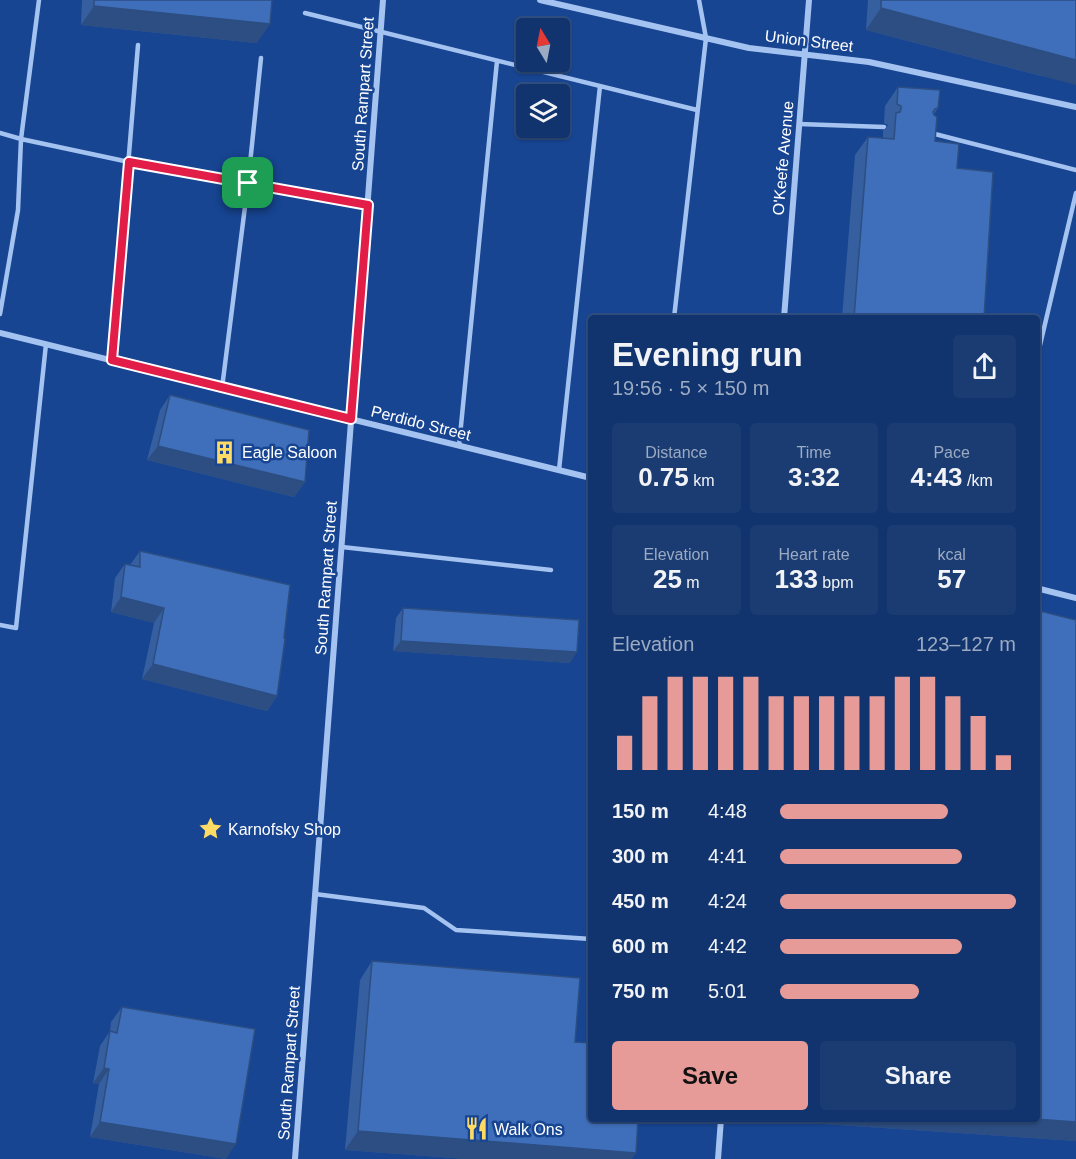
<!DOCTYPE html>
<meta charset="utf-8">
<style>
:root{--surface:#11346e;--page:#1a3c73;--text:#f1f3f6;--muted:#9caac2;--line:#304f81;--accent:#e69b98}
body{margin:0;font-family:Helvetica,sans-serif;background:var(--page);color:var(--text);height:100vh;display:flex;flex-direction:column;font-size:22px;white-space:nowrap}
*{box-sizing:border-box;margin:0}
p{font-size:20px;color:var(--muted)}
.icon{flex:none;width:33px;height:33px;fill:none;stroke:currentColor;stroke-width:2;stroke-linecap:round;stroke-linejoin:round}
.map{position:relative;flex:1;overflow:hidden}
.sheet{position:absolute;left:588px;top:315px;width:452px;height:807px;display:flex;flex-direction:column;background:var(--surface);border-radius:6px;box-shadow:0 2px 4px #0004,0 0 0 2px var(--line)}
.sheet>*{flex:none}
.needle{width:39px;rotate:350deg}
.controls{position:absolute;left:516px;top:18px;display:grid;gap:12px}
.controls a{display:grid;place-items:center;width:54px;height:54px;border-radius:6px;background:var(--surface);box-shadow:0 2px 4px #0004,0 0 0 2px var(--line);font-size:30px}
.pin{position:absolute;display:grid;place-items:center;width:51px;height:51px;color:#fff;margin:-26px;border-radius:12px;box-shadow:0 3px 9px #0006}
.round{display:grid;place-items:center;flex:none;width:63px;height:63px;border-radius:6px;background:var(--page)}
.summary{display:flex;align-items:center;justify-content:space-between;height:102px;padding:0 24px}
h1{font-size:33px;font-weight:600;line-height:45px}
.metrics{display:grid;grid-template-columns:repeat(3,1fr);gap:9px;height:102px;padding:6px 24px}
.metrics div{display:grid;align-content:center;border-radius:6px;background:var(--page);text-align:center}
.metrics b{font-size:26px;font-weight:600}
.metrics small{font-size:16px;font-weight:400}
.metrics p{font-size:16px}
.chart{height:168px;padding:12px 24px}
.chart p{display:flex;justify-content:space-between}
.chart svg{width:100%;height:108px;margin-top:6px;stroke:var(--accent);stroke-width:6}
.cta{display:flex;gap:12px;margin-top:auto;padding:12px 24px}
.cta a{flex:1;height:69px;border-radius:6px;background:var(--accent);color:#111;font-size:24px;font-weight:600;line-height:69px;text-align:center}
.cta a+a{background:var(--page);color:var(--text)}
ul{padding:0 24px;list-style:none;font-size:20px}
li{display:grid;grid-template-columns:96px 72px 1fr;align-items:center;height:45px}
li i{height:15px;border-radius:8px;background:var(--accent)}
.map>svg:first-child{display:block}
</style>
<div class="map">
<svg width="1076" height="1159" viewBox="0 0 1076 1159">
<rect width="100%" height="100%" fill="#174592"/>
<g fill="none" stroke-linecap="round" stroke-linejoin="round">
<path stroke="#a5c3f0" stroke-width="4.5" d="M305 13 697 110
M799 124 884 127
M0 133 21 139 129 162 368 205
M931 133 1076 170
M0 314 18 210 21 139 39 0
M674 318 706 38 699 0
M112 360 138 45
M1036 362 1076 193
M222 388 248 183 261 58
M459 446 497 61
M559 470 600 86
M342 547 551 570
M0 625 16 628 46 344
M315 894 424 908 456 930 591 939"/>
<path stroke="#a5c3f0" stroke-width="6" d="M540 0 749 48 869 62 1076 107
M784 318 809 0
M0 333 591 478
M1036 588 1076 598
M295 1159 383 0
M718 1159 721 1119"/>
</g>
<path fill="#365fa0" d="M82 0H272L257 43 81 25Z
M868 0H1076L1041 76 866 30Z
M898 87 938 108 934 114 935 141 957 168 984 318H842L855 155 868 137 883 138V131L888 125 884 123 885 106Z
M170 395 305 482 294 497 147 460 160 410Z
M140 551 277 696 267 711 142 679 154 623 111 612 115 578 125 564 130 565Z
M403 608 570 663 393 651 396 618Z
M372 961 575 1042 636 1153 631 1159H467L345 1150 360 980Z
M122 1007 226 1159 90 1137 99 1084 93 1083 100 1046 110 1031 111 1022Z
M803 1119H1036L1076 1141 808 1123Z"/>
<path fill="#2c4e82" d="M94 6 270 24 257 43 81 25Z
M881 8 1076 60V85L866 30Z
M158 446 305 482 294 497 147 460Z
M121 597 164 608 154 623 111 612Z
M401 641 577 652 570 663 393 651Z
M153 664 277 696 267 711 142 679Z
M104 1068 109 1069 99 1084 93 1083Z
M811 1119H1035L1076 1122V1141L808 1123Z
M100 1122 236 1144 226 1159 90 1137Z
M358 1131 636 1153 631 1159H467L345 1150Z"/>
<path fill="#3f6fba" stroke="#2c4e82" stroke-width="1.5" d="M94 0H272L270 24 94 6Z
M881 0H1076V60L881 8Z
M898 87 940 90 938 108 935 109 933 112 934 115 937 117 935 141 959 144 957 168 993 172 984 318H854L868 137 894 139 896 113 900 112 901 109V106L897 104Z
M170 395 309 430 305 482 158 446Z
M140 551 290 585 284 638 285 639 277 696 153 664 164 608 121 597 125 564 140 567Z
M403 608 579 620 577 652 401 641Z
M1036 610 1076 620V1122L1035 1119H1036Z
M372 961 580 978 575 1042 591 1043V1119H638L636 1153 358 1131Z
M122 1007 255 1029 236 1144 100 1122 109 1069 104 1068 110 1031 117 1033Z"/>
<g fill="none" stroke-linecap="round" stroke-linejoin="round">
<defs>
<path id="route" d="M129 162 368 205 351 419 112 360Z"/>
</defs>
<use href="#route" stroke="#fff" stroke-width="12"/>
<use href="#route" stroke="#e11d48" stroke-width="8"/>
</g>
<defs>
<symbol id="building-bare" viewBox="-9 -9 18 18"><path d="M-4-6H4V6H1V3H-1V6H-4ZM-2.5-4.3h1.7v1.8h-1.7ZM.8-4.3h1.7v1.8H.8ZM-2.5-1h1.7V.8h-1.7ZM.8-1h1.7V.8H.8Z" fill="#ffdb65" stroke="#174592" stroke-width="2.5" paint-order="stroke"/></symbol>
<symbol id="sight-bare" viewBox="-9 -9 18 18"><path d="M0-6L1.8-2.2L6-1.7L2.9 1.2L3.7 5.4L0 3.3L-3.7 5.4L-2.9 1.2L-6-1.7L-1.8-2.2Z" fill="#ffdb65" stroke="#174592" stroke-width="2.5" paint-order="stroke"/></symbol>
<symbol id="restaurant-bare" viewBox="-9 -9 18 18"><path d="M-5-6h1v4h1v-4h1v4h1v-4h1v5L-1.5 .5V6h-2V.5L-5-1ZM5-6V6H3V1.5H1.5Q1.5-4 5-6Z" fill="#ffdb65" stroke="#174592" stroke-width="2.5" paint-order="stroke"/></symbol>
</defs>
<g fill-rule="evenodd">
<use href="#building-bare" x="208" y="436" width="33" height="33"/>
<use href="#sight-bare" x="194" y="812" width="33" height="33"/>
<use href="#restaurant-bare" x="460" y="1112" width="33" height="33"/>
</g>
<g text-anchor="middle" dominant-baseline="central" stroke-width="5" stroke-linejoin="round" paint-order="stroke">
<g font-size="16" fill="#fff" stroke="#174592">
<text transform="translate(809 41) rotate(7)">Union Street</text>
<text transform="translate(363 94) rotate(-86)">South Rampart Street</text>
<text transform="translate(783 158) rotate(-85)">O'Keefe Avenue</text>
<text transform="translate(421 423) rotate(14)">Perdido Street</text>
<text transform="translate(326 578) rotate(-86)">South Rampart Street</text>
<text transform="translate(289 1063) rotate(-86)">South Rampart Street</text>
</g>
<g font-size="16" fill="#fff" stroke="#174592" text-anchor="start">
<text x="242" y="452">Eagle Saloon</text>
<text x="228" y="829">Karnofsky Shop</text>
<text x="494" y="1129">Walk Ons</text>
</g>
</g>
</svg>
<div class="controls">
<a><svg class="needle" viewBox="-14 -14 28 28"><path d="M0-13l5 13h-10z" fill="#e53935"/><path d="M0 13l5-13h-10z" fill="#9caac2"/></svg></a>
<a><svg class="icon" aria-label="layers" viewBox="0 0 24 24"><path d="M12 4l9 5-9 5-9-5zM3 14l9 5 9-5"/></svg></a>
</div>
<div class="pin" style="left:248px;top:183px;background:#1e9e55"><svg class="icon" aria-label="arrive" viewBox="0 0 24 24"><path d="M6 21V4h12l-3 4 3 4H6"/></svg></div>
<section class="sheet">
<div class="summary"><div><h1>Evening run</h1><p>19:56 · 5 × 150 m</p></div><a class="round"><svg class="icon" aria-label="share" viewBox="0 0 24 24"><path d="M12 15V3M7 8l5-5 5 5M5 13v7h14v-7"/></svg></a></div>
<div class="metrics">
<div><p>Distance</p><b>0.75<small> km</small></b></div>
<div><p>Time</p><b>3:32</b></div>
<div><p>Pace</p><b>4:43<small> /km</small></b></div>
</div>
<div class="metrics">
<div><p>Elevation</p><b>25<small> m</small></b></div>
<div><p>Heart rate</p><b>133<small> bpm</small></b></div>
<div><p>kcal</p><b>57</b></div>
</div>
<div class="chart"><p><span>Elevation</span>123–127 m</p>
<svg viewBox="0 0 160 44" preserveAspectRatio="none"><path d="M5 44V30M15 44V14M25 44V6M35 44V6M45 44V6M55 44V6M65 44V14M75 44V14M85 44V14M95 44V14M105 44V14M115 44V6M125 44V6M135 44V14M145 44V22M155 44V38"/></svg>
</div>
<ul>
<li><b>150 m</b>4:48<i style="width:71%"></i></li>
<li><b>300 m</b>4:41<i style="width:77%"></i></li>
<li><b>450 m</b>4:24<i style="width:100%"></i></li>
<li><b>600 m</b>4:42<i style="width:77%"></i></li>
<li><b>750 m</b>5:01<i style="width:59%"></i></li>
</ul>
<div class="cta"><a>Save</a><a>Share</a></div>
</section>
</div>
